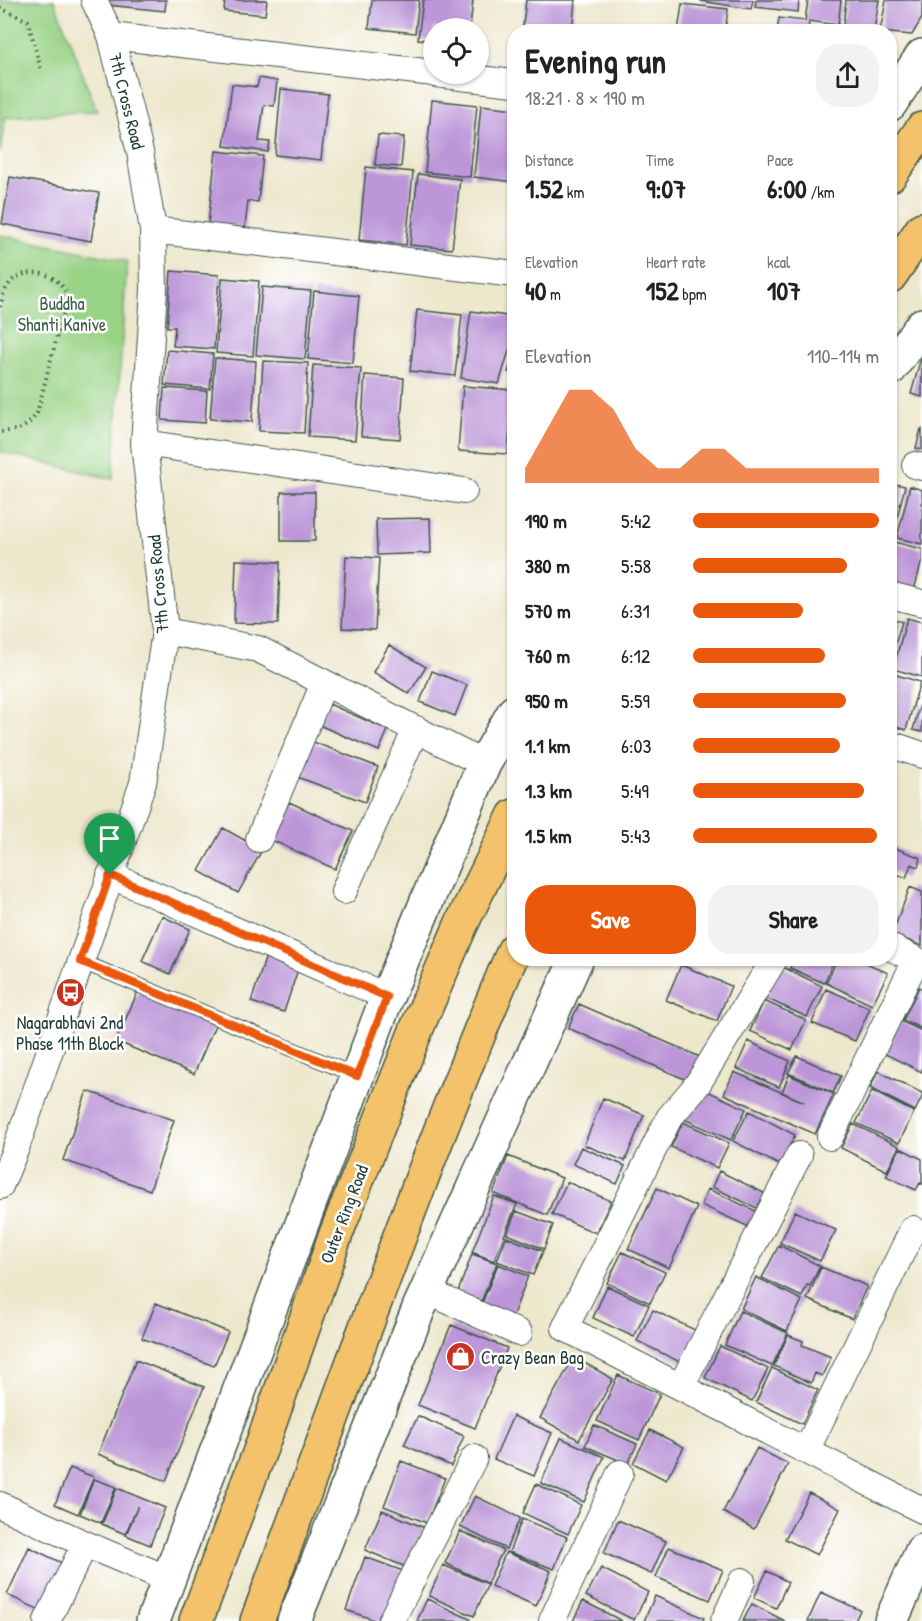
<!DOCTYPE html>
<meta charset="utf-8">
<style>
:root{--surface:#fff;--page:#f2f2f2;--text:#222;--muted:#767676;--accent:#ea580c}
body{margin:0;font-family:"Patrick Hand",sans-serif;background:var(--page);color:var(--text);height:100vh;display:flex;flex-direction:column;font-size:22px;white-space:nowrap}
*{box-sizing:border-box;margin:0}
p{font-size:20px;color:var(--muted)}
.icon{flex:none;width:33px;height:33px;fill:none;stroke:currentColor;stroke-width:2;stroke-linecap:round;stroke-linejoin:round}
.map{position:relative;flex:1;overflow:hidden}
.side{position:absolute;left:507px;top:24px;width:390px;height:942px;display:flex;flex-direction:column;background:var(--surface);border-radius:24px;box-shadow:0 2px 4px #0004}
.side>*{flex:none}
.tools{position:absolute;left:423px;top:18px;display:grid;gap:12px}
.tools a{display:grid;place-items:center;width:66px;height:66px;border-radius:50%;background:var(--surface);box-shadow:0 2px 4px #0004;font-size:30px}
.pin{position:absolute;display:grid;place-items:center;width:51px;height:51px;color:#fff;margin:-62px -26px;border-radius:50% 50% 50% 0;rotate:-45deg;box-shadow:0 0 6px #0007}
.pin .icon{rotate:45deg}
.round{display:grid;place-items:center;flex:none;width:63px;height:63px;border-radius:24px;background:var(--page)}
.overview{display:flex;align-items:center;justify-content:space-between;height:102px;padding:0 18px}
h1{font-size:33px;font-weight:700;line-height:45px}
.figures{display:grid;grid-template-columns:repeat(3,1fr);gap:9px;height:102px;padding:6px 18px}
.figures div{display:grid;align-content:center}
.figures b{font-size:26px;font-weight:700}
.figures small{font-size:16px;font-weight:400}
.figures p{font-size:16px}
.chart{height:168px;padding:12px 18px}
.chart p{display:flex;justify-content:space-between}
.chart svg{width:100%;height:108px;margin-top:6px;fill:var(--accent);opacity:.7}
.primary-button{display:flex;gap:12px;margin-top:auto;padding:12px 18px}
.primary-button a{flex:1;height:69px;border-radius:24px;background:var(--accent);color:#fff;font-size:24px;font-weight:700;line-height:69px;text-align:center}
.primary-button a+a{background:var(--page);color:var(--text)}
ul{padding:0 18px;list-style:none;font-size:20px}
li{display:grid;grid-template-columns:96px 72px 1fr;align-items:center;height:45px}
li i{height:15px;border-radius:8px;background:var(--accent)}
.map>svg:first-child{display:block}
</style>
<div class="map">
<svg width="922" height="1621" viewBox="0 0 922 1621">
<rect width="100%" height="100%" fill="#fff"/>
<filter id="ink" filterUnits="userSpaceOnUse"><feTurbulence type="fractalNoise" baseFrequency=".0167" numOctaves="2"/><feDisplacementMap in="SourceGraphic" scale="12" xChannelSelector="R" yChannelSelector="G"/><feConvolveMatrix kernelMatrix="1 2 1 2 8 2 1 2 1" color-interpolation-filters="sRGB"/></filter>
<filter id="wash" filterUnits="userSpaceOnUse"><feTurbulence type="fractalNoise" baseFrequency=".008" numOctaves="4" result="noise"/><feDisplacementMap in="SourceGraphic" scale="24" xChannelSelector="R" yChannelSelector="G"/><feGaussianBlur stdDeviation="1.35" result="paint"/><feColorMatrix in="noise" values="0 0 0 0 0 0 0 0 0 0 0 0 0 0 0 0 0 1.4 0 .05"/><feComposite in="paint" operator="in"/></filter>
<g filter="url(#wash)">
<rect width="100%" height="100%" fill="#ede7cc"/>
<path fill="#99d386" stroke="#5c885d" stroke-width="1.5" d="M0 0H54L97 111 6 117 0 153Z
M0 235 127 261 113 479 0 452Z"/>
<g id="blocks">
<path fill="#bc96d8" d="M108 0H166L165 11 107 5Z
M225 0H267L265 15 224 11Z
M372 0H419L415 33 369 28Z
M423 0H473L470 28H434V41L418 39Z
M526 0H575L572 32H522Z
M701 0H753L751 9 701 1Z
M756 0H799L798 12 755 7Z
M808 0H841L838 25 809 21 808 32H777L779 18 805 21Z
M846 0H879L874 30 843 26Z
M886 0H922V18L912 35 880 32Z
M682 4 728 9 725 32H678Z
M259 78 277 81 274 106 264 105 259 141 270 142 268 152 224 146 232 84 257 87Z
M281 89 328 94 321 160 275 155Z
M432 100 477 105 470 177 425 172Z
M481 105 514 109V182L474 177Z
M378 135 404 137 401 167 375 165Z
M216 151 263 156 258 202 248 201 245 228 208 224Z
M366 167 413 172 406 245 359 240Z
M418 174 460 179 452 249 410 245Z
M10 177 99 193 91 241 2 224Z
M171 271 219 275 214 349 173 346 175 327H167Z
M222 278 259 281 253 356 216 353Z
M262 287 311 291 305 359 256 355Z
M314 291 359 296 353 363 308 359Z
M417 310 462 315 455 376 410 371Z
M471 311 514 317V334L499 384 461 378Z
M167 350 213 354 210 389 164 385Z
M514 354V374L508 372Z
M215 358 256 361 252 422 210 419Z
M921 358H922V397L911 394Z
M263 361 308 363 304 433 259 431Z
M313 365 361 368 355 440 308 437Z
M365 375 404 378 400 439 361 436Z
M463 386 513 390 508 454 458 451Z
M164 388 207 391 205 423 162 420Z
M921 429H922V450L916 448Z
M890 483 905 486 893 534 890 533Z
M910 486 922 490V544L897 538Z
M281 492H315V541H281Z
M430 518 431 553 377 555 376 519Z
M890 541 922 549V560L913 594 890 588Z
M346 556 379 558 375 630 342 628Z
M236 560 280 562 278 624 234 623Z
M890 618 902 622 890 660Z
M907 618 922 622V677L893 669Z
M389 645 426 667 409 694 373 672Z
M432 671 467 685 455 716 420 702Z
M890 673 920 682 906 730 890 725Z
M921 701H922V732L913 730Z
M329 704 388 730 379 751 319 725Z
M303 738 378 767 365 802 289 774Z
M289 802 353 831 335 869 271 840Z
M223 828 262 850 238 893 199 871Z
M890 846 921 858 918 867 911 864 906 878 890 871Z
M910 887 922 892V946L892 934Z
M162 916 190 929 170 974 142 961Z
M267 953 300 963 284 1012 251 1002Z
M794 958H835L824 983 790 968Z
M838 958H856L888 973 872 1005 826 983Z
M681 965 731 986 717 1021 666 1000Z
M781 966 822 986 807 1017 765 998Z
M919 987 922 989V1029L903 1020Z
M139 989 216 1023 194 1074 116 1041Z
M826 989 870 1008 855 1041 812 1023Z
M764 1001 806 1020 792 1050 750 1031Z
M579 1004 700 1057 689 1081 568 1028Z
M901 1021 922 1031V1072L885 1054Z
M748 1041 790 1061 779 1087 736 1068Z
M797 1056 841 1076 833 1093 788 1073Z
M878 1071 922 1093V1097L915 1111 870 1088Z
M734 1072 804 1102 782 1092 789 1075 834 1094 815 1134 724 1094Z
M701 1088 746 1109 731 1140 686 1120Z
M87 1091 174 1120 150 1190 63 1160Z
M872 1091 914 1112 899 1143 856 1123Z
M603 1098 644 1115 625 1161 584 1145Z
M749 1111 795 1135 779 1165 733 1141Z
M683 1122 729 1143 717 1168 671 1147Z
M853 1124 899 1146 887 1171 841 1148Z
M581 1147 625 1166 617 1184 573 1164Z
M900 1148 922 1159V1184L920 1183 916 1190 886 1176Z
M508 1156 562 1178 547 1215 493 1193Z
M719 1171 766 1194 759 1209 712 1187Z
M567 1182 611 1201 596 1233 552 1214Z
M657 1188 697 1207 669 1268 628 1249Z
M708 1189 756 1211 749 1227 701 1205Z
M494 1196 517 1204 494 1261 472 1252Z
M516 1211 553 1225 544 1249 507 1234Z
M795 1211 836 1230 820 1261 780 1243Z
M506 1237 543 1251 533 1275 497 1261Z
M779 1245 820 1266 810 1286 807 1285 802 1297 762 1278Z
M622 1252 665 1272 650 1303 607 1283Z
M472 1254 497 1263 479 1307 456 1297Z
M498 1264 528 1276 511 1320 480 1308Z
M821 1267 867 1286 852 1319 807 1299Z
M756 1277 802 1300 787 1331 741 1309Z
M607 1286 649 1305 634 1337 593 1318Z
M156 1303 228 1332 214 1366 142 1338Z
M653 1310 697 1331 682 1363 637 1341Z
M740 1311 788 1333 772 1366 725 1345Z
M451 1325 507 1348 475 1428 418 1405Z
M788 1335 803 1341 802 1345 831 1357 822 1376 815 1373 811 1383 774 1366Z
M720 1346 768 1369 752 1401 705 1378Z
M574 1357 613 1379 579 1440 540 1418Z
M136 1360 204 1387 166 1481 98 1454Z
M772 1368 818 1390 802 1424 756 1402Z
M618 1375 660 1394 639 1440 597 1421Z
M418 1416 464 1436 451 1466 404 1445Z
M513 1416 552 1433 534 1476 494 1459Z
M594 1425 637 1444 628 1464 585 1446Z
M650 1430 684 1447 666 1480 633 1463Z
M561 1438 604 1457 584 1502 541 1483Z
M757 1448 788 1464 754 1529 723 1512Z
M401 1461 445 1478 427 1523 384 1506Z
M70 1468 94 1477 78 1514 55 1504Z
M94 1479 116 1487 101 1523 80 1514Z
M536 1484 581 1505 568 1534 523 1513Z
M117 1488 165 1508 150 1545 126 1535 138 1506 125 1534 102 1524Z
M809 1493 840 1509 817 1555 785 1539Z
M475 1496 520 1518 506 1549 460 1527Z
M382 1510 425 1528 408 1568 365 1550Z
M522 1519 567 1537 554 1569 509 1552Z
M618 1520 666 1541 651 1574 604 1553Z
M460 1531 503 1550 487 1583 445 1563Z
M29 1547 64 1564 42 1611 7 1595Z
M669 1547 723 1570 710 1600 656 1577Z
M506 1552 551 1571 536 1606 491 1586Z
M365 1557 403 1571 386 1621H377L346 1610Z
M443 1565 488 1584 474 1616 429 1596Z
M601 1568 648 1592 634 1620 586 1596Z
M767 1571 788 1582 776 1608 754 1598Z
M821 1592 860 1610 855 1621H808Z
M655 1596 704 1618 702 1621H644Z
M427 1599 470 1619 469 1621H417Z
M583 1601 622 1621H573Z
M752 1604 785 1621H743Z"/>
</g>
</g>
<g filter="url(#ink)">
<use href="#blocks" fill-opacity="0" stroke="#3e564b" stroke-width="1.5"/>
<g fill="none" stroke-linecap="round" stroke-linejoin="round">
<defs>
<path id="service" d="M80 961 357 1076"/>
<path id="minor" d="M111 36 434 73
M435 74 514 83
M153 230 514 274
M144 443 464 491
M915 465 922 467
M890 595 922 603
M165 631 258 649 484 764
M890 744 922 755
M259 839 324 683
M110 875 387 997
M344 891 416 729
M890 947 922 963
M775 958 697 1085 669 1118 565 1328 922 1510
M830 1137 916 960
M0 1186 16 1148 143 783 165 631 144 443 154 290 153 230 140 152 111 36 94 0
M427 1291 519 1333
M681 1386 799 1155
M806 1451 913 1229
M0 1505 85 1544 168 1579
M47 1621 85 1544
M391 1621 474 1458
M552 1621 620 1473
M724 1621 742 1581"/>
<path id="tertiary" d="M890 104 922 56
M890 369 922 325
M153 1621 387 997 484 764 514 712
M294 1621 419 1308 577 958
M891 1621 922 1551"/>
<path id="trunk" d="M890 175 922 129
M890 276 922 229
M196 1621 261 1448 336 1234 417 1028 461 925 514 816
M257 1621C341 1397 420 1170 514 950"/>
</defs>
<use href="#service" stroke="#3e564b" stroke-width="16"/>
<use href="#minor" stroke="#3e564b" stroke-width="28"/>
<use href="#tertiary" stroke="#3e564b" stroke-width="36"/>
<use href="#trunk" stroke="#3e564b" stroke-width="36"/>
<path stroke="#3e564b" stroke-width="4" stroke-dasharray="1.5 4.5" stroke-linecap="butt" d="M0 8 28 21 41 70
M0 307C2 299 4 290 9 284 23 267 52 270 64 289 66 292 66 295 67 298L37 413C27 429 18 430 0 432"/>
<use href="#service" stroke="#fff" stroke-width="14"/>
<use href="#minor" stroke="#fff" stroke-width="26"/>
<use href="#tertiary" stroke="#fff" stroke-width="33"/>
<use href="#trunk" stroke="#f3c26a" stroke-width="33"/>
</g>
</g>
<g fill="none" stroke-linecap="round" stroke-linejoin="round" filter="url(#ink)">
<defs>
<path id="route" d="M110 875 387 997 357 1076 80 961Z"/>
</defs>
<use href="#route" stroke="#fff" stroke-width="12"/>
<use href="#route" stroke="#ea580c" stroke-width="8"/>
</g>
<defs>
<symbol id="bus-disc" viewBox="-11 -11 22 22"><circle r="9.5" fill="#c8321e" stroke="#fff"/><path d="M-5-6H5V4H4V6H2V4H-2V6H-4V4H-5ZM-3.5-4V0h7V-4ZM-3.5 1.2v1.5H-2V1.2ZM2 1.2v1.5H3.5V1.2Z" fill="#fff"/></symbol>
<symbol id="shop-disc" viewBox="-11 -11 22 22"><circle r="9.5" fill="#c8321e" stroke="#fff"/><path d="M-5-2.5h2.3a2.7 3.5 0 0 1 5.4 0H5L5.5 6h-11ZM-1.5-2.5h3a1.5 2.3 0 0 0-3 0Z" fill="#fff"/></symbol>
</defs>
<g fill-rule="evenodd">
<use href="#bus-disc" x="54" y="976" width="33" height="33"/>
<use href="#shop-disc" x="444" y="1340" width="33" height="33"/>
</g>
<g text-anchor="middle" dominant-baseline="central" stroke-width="5" stroke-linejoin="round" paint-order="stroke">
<g font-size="18" fill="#1f3d34" stroke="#fff">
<text transform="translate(127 101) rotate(76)">7th Cross Road</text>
<text transform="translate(158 584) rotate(-95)">7th Cross Road</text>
<text transform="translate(344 1214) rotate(-69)">Outer Ring Road</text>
</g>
<g font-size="18" fill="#3e6248" stroke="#fff">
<text x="62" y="303">Buddha<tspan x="62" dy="21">Shanti Kanive</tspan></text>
</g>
<g font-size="18" fill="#1f3d34" stroke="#fff">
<text x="70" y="1022">Nagarabhavi 2nd<tspan x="70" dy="21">Phase 11th Block</tspan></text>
<text x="481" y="1357" text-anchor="start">Crazy Bean Bag</text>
</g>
</g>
</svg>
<div class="tools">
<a><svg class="icon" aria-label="locate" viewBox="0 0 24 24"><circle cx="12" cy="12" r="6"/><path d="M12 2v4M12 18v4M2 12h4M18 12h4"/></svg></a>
</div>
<div class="pin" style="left:110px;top:875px;background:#1e9e55"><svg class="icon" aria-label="arrive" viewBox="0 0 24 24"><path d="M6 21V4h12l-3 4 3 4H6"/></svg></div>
<section class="side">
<div class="overview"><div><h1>Evening run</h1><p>18:21 · 8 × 190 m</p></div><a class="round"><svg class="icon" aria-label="share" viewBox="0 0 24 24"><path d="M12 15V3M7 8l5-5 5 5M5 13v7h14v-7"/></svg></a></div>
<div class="figures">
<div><p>Distance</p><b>1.52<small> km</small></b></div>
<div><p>Time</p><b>9:07</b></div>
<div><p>Pace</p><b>6:00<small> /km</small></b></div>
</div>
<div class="figures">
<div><p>Elevation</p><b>40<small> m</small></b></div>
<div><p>Heart rate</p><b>152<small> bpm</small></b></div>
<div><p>kcal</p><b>107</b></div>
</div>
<div class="chart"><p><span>Elevation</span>110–114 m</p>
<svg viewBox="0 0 160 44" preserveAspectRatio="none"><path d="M0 44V38L10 22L20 6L30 6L40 14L50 30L60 38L70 38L80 30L90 30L100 38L110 38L120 38L130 38L140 38L150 38L160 38V44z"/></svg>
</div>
<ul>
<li><b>190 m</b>5:42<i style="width:100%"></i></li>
<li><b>380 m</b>5:58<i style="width:83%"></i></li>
<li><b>570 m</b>6:31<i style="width:59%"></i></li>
<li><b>760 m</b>6:12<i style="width:71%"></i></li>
<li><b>950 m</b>5:59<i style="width:82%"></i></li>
<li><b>1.1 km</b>6:03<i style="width:79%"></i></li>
<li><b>1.3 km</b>5:49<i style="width:92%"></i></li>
<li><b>1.5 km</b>5:43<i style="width:99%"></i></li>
</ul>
<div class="primary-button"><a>Save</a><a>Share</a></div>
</section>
</div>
